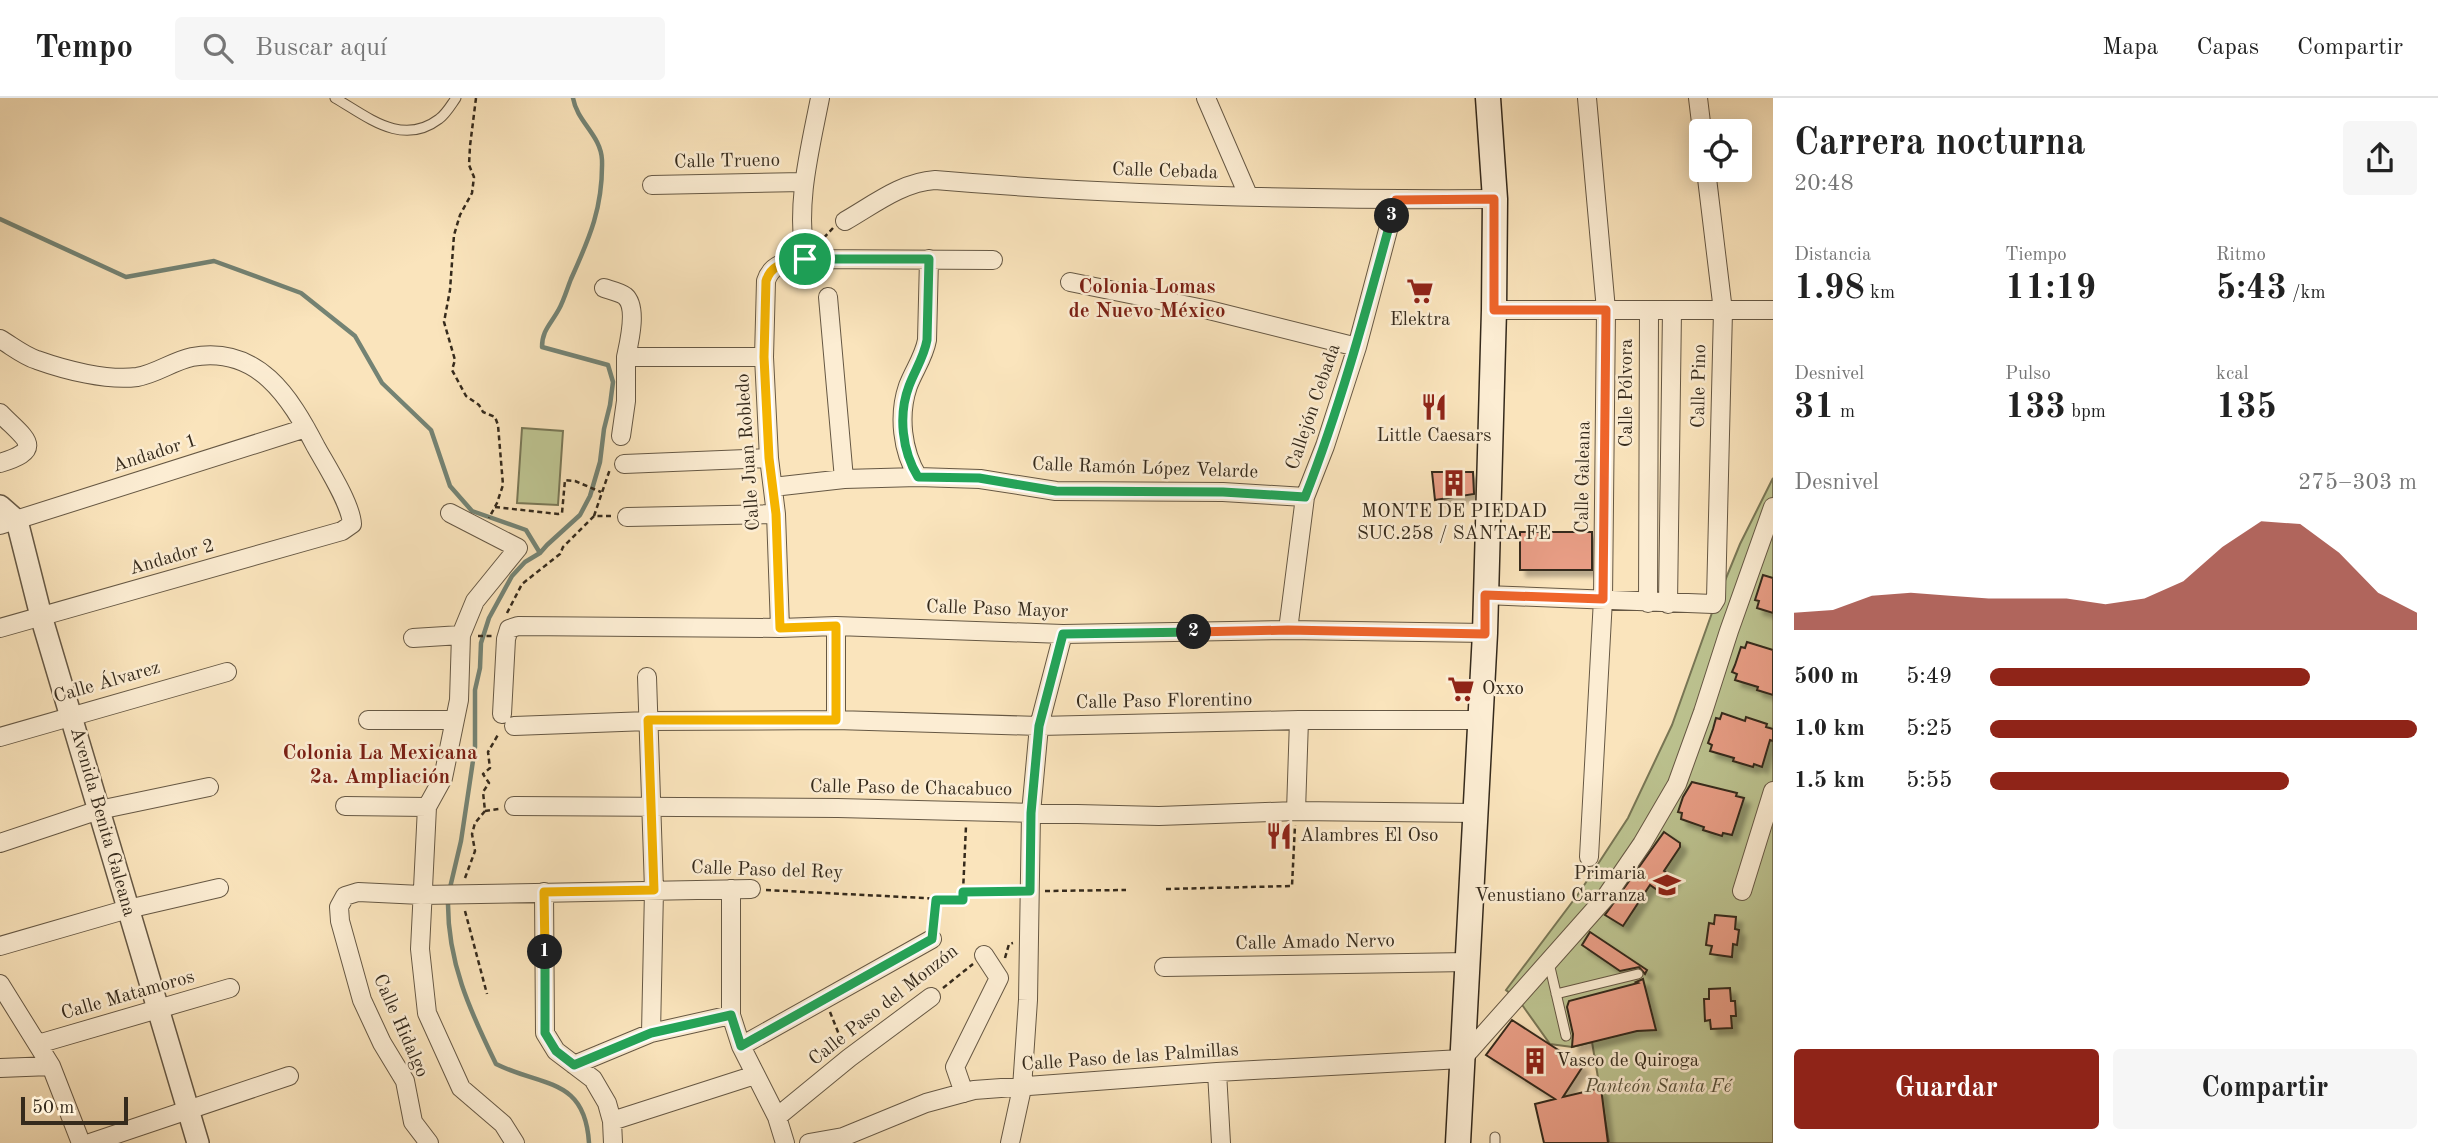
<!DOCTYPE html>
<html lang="es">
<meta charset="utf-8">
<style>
:root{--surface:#fff;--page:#f6f6f6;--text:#222;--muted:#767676;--line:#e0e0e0;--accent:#8f2418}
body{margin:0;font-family:"Old Standard TT",serif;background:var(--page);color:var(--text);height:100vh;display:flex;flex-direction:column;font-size:26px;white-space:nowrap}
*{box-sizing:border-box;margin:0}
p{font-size:23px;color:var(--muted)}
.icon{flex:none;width:38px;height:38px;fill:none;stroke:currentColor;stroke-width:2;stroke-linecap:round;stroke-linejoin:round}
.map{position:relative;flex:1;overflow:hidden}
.drawer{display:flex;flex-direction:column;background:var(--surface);width:665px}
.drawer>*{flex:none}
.controls{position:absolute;left:1689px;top:21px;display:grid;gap:14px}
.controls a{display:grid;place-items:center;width:63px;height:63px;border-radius:7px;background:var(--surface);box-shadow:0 4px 18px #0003;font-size:35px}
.scale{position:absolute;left:21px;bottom:18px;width:107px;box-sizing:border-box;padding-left:7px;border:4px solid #352a1c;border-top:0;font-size:19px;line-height:24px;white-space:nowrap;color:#352a1c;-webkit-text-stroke:5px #fcedd3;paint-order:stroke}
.pin{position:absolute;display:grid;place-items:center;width:60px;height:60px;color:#fff;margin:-30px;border:4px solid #fff;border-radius:50%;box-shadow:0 2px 7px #0007}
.km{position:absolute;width:35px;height:35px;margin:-18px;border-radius:50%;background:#222;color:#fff;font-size:19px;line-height:35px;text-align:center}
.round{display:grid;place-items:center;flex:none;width:74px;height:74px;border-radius:7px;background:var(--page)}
.overview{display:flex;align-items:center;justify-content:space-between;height:119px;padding:0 21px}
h1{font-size:38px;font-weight:700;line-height:52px}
.figures{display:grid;grid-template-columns:repeat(3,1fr);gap:10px;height:119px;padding:7px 21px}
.figures div{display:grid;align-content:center}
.figures b{font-size:35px;font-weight:700}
.figures small{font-size:19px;font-weight:400}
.figures p{font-size:19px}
.chart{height:196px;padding:14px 21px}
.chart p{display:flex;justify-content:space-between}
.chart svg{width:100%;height:126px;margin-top:7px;fill:var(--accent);opacity:.7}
.primary-button{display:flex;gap:14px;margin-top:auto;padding:14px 21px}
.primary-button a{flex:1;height:80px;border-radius:7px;background:var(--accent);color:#fff;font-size:28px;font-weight:700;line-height:80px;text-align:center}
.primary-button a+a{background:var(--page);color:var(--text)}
ul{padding:0 21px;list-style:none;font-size:23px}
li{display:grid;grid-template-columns:112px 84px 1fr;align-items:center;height:52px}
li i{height:18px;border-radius:9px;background:var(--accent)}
header{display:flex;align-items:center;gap:42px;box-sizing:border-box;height:98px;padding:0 35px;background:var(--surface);border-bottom:2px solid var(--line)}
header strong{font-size:33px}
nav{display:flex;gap:38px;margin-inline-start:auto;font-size:24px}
.search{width:490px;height:63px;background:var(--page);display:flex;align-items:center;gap:18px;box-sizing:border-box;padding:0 24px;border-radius:7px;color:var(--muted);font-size:26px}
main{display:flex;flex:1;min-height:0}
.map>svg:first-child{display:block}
</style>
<header>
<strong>Tempo</strong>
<div class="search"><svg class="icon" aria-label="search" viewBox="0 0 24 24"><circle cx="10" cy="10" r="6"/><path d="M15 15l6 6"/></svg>Buscar aquí</div>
<nav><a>Mapa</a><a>Capas</a><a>Compartir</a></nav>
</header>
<main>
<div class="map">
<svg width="1773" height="1045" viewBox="0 0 1773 1045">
<defs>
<filter id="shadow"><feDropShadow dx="6" dy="6" stdDeviation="2" flood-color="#0004"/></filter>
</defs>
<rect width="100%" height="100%" fill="#fae4bc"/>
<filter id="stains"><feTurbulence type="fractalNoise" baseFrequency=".00286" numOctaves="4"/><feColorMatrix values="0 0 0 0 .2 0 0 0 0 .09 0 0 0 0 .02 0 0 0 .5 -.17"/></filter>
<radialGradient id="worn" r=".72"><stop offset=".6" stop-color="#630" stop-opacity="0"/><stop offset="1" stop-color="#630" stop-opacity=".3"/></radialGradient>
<path fill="#bdc491" stroke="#797756" stroke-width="2" d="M522 330 563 333 558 407 517 405Z
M1773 380V1045H1609L1592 944 1572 949 1550 946 1520 904 1506 892 1579 795 1628 720 1672 627 1713 512 1740 446Z"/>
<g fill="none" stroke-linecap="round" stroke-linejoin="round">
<path stroke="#748374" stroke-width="4.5" d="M0 121 126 179 214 163 301 195 355 238 382 285 431 332 450 388 472 413 526 432 540 455
M449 794 461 743 470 683 475 649V592L480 570 481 545 489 520 512 478 525 464 540 455 547 447 580 417 590 398 600 364 604 331 610 307 613 284 608 267 542 249C542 232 551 226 559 211 564 202 567 191 571 181 590 139 603 109 602 62 601 37 577 24 573 0
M448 802C447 863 470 913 496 966 542 989 585 979 589 1045"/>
</g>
<path fill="#e99e86" stroke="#352a1c" stroke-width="2" filter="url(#shadow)" d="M1432 374H1473L1474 396 1435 402Z
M1520 434H1592V472H1520Z
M1763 477 1773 480V515L1757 510 1759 503 1755 502Z
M1747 544 1773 552V597L1757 592 1758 589 1735 582 1737 576 1732 574 1735 567 1741 549 1745 550Z
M1722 615 1745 623 1746 619 1767 626 1766 629 1773 631V643L1770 642 1762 669 1754 666 1753 669 1733 663 1734 660 1710 653 1712 647 1708 645 1713 631 1716 620 1720 621Z
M1692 684 1737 695 1736 698 1744 700 1732 737 1723 735 1722 738 1703 732 1704 729 1681 721 1682 715 1678 714 1683 699Z
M1664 734 1680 745V749L1664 773 1674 779 1663 796 1650 787 1623 828 1605 817Z
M1715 817 1736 819 1735 831 1739 832 1737 847 1733 846 1732 859 1710 856 1712 848 1706 847 1709 825 1714 826Z
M1590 834 1647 872 1645 876 1639 869 1620 873 1582 847Z
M1643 881 1656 932 1637 933 1572 949 1573 936 1567 909 1569 903 1638 885 1636 884Z
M1730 890 1731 903H1735L1736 918H1731L1732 930 1711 931 1710 922 1705 923 1704 901H1709V891Z
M1512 922 1583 968 1563 999 1601 990 1608 1045H1544L1535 1006 1555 1001 1486 957Z"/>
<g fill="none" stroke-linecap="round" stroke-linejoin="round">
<defs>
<path id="service" d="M335 0C368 19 402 49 439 21 446 16 451 7 456 0
M1549 865 1566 938
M1556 896 1638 876
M1495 1039V1045"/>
<path id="minor" d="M1206 0 1248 97
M1587 0 1606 212 1603 501 1589 759
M1698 0 1702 33
M652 87 803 84
M845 123C873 107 902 84 935 82 1121 98 1308 102 1495 101
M805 161C796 104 809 56 820 0
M1070 184 1209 212 1357 249
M604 190C610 192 620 194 625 198 638 209 629 245 626 259H764
M828 199 844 381
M1494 212H1773
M0 241C12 248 24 258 37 262 65 272 107 283 137 279 156 276 173 263 192 259 258 247 290 299 316 349 326 367 351 406 352 426L342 433 0 530
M0 315C24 340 47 351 0 365
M621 338 626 303V259
M624 366 769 360
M918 379C902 353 898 317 908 288 914 272 924 259 927 242L929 161
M773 389 844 381 918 379 980 381 1056 393 1223 394 1305 399
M450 415 518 450 475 503 461 537 459 602 443 680 427 709 420 851 427 915 461 990 503 1026 515 1045
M627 419 776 416
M0 427 306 330
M1485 497 1713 506 1716 501 1723 213 1706 72
M1648 505 1649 213
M1668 506 1672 212
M836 528V622
M780 530 776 416 769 360 764 259 766 183C772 164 788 164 805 161L993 162
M1288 532 1305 399 1325 348 1357 249 1396 102
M413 540 461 537
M647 579 654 792 651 935
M502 616 506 541 509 531 518 528 780 530 836 528 1063 536 1288 532 1485 535
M368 622H454
M514 628 648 623 836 622 1039 628 1299 622H1480
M0 639 227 574
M345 708 427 709
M514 708 838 710 1159 718 1296 713 1475 715
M1296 713 1299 622
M0 745 99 712 209 689
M731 791V917L741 948 777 1019 785 1045
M1742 793 1773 693
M544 794 545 935 556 953 593 981 607 1005 612 1023 613 1045
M0 848 128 811 219 790
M1164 869 1468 864
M0 886 51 968 81 1045
M38 946 230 890
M741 948 932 841
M574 967 651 935 731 917
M0 970 51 968
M1217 974 1221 1045
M964 995 955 969 999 880 984 857
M777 1019 849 960 931 899
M612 1023 755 977
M90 1045 289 978
M429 1045 413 1024 405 983 382 945 362 902 340 823 339 809 345 798 358 794 421 797 751 791
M809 1045 843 1039 926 1005 974 992 1217 974 1462 961 1605 800 1642 746 1677 686 1703 614 1729 533 1773 409
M1010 1045 1022 990 1028 902 1031 715 1039 628 1063 536"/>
<path id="tertiary" d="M0 408 17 423 41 518 198 1045"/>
<path id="secondary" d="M1458 1045 1485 535 1494 212 1495 101 1488 0"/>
</defs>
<use href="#service" stroke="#665844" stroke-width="11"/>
<use href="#minor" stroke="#665844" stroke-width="20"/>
<use href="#tertiary" stroke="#665844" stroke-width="24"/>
<use href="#secondary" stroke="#352a1c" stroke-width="27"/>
<path stroke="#352a1c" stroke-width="2.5" stroke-dasharray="5 3.5" stroke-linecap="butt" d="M476 0 470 48 469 67 474 79 472 95 460 117 454 137 450 192 444 224 455 262 452 272 466 298 479 307 483 314 495 319 498 327 503 387 497 405 489 420
M818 146 833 130
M495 409 558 416 562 415 565 382 575 383 601 394
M594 418 610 371
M507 515 522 486 560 456 563 449 594 418H613
M478 538H492
M485 713 499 711
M465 780 475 753 472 736 475 725 485 713 483 694 489 685 483 676 490 670 488 654 499 635
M1166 791 1292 788 1295 727
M766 792 963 802V794H1014
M1045 793 1126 792
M963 794 966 728
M465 813 487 896
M934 826 936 802
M1005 860 1009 846 1013 845
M943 890 973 866
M830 914 842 944"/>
<use href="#service" stroke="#fcedd3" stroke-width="9"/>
<use href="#minor" stroke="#fcedd3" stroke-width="18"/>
<use href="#tertiary" stroke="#fcedd3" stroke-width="21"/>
<use href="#secondary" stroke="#fcedd3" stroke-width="24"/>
</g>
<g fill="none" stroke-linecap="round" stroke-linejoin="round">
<defs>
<path id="split-1" d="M545 854 544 794 654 792 648 622H836V528L780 530 776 416 769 360 764 259 766 183C772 164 788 165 805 161"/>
<path id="split-2" d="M545 854V935L556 953 574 967 651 935 731 917 741 948 932 841 936 802H963V794L1030 793 1031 715 1039 628 1063 536 1194 534"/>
<path id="split-3" d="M1194 534 1288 532 1485 536V497L1603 501 1606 212H1494V101L1396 102 1392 118"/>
<path id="split-4" d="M805 161H929L927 242C924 259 915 272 909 288 898 317 902 353 918 379L979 380 1056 393 1223 394 1305 399C1341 307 1366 213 1392 118"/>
</defs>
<use href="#split-1" stroke="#fff" stroke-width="14"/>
<use href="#split-2" stroke="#fff" stroke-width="14"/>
<use href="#split-3" stroke="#fff" stroke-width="14"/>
<use href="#split-4" stroke="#fff" stroke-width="14"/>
<use href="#split-1" stroke="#f5b400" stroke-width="9"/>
<use href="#split-2" stroke="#22a559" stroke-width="9"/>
<use href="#split-3" stroke="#f0652b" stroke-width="9"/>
<use href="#split-4" stroke="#22a559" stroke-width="9"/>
</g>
<defs>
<symbol id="supermarket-bare" viewBox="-9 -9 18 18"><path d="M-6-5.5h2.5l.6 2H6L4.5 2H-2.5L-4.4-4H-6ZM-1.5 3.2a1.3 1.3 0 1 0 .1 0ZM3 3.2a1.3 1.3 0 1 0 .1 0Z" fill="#8f2418" stroke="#fcedd3" stroke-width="2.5" paint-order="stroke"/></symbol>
<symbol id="restaurant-bare" viewBox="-9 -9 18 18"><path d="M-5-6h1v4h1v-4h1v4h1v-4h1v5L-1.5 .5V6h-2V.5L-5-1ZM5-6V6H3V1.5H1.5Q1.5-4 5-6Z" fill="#8f2418" stroke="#fcedd3" stroke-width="2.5" paint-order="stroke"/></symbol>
<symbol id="building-bare" viewBox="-9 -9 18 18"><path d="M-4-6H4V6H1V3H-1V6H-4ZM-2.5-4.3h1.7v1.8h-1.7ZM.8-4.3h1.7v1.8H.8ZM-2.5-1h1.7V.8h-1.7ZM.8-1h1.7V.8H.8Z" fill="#8f2418" stroke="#fcedd3" stroke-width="2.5" paint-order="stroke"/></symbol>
<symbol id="school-bare" viewBox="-9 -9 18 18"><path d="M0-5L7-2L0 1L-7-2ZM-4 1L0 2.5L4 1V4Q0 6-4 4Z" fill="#8f2418" stroke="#fcedd3" stroke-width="2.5" paint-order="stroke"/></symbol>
</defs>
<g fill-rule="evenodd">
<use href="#supermarket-bare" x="1401" y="174" width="38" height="38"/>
<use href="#restaurant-bare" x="1415" y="290" width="38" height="38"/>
<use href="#building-bare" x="1435" y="366" width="38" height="38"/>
<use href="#supermarket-bare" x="1442" y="572" width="38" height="38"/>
<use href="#restaurant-bare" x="1260" y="719" width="38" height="38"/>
<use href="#school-bare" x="1648" y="768" width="38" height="38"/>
<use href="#building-bare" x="1516" y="944" width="38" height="38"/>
</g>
<g text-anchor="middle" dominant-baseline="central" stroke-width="5" stroke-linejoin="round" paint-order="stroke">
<g font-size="19" fill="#352a1c" stroke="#fcedd3">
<text transform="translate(727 64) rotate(-1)">Calle Trueno</text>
<text transform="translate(1165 74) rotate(2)">Calle Cebada</text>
<text transform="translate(1700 288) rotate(-89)">Calle Pino</text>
<text transform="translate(1627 295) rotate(-90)">Calle Pólvora</text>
<text transform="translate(1314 309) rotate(-71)">Callejón Cebada</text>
<text transform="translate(749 354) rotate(-94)">Calle Juan Robledo</text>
<text transform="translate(155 356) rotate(-18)">Andador 1</text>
<text transform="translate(1145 371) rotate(2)">Calle Ramón López Velarde</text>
<text transform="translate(1584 379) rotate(-89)">Calle Galeana</text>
<text transform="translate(172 460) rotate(-16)">Andador 2</text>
<text transform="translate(997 512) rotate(2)">Calle Paso Mayor</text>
<text transform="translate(107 585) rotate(-16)">Calle Álvarez</text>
<text transform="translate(1164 604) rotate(-1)">Calle Paso Florentino</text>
<text transform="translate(911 691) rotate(1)">Calle Paso de Chacabuco</text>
<text transform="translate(102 724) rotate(74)">Avenida Benita Galeana</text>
<text transform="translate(767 773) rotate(2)">Calle Paso del Rey</text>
<text transform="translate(1315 845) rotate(-1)">Calle Amado Nervo</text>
<text transform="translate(128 898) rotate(-16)">Calle Matamoros</text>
<text transform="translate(884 908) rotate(-38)">Calle Paso del Monzón</text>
<text transform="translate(400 928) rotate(66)">Calle Hidalgo</text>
<text transform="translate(1130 960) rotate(-4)">Calle Paso de las Palmillas</text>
</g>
<g font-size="19" fill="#352a1c" stroke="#fcedd3">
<text x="1420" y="222">Elektra</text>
<text x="1434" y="338">Little Caesars</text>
<text x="1454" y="414">MONTE DE PIEDAD<tspan x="1454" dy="22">SUC.258 / SANTA FE</tspan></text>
<text x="1482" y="591" text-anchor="start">Oxxo</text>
<text x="1300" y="738" text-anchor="start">Alambres El Oso</text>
<text x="1646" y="776" text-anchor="end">Primaria<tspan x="1646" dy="22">Venustiano Carranza</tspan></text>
<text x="1556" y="963" text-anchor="start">Vasco de Quiroga</text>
</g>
<g font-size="19" font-style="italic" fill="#575039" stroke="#fcedd3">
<text x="1658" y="989">Panteón Santa Fé</text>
</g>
<g font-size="21" font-weight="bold" fill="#7a1f14" stroke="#fcedd3">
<text x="1147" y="189">Colonia Lomas<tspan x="1147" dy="24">de Nuevo México</tspan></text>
<text x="380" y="655">Colonia La Mexicana<tspan x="380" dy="24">2a. Ampliación</tspan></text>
</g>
</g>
<rect width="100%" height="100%" filter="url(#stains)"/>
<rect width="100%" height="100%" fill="url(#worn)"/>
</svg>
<div class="controls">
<a><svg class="icon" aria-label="locate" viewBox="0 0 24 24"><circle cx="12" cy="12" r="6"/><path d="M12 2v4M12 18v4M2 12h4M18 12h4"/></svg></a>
</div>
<div class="scale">50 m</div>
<div class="pin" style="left:805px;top:161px;background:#1e9e55"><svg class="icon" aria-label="arrive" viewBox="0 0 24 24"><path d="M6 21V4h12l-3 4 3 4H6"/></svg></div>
<b class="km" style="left:545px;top:854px">1</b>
<b class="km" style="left:1194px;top:534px">2</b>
<b class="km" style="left:1392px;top:118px">3</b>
</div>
<section class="drawer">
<div class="overview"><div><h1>Carrera nocturna</h1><p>20:48</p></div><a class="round"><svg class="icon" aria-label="share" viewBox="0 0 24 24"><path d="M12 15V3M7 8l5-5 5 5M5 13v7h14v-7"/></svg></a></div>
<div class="figures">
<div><p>Distancia</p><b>1.98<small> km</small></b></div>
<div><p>Tiempo</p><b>11:19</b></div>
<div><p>Ritmo</p><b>5:43<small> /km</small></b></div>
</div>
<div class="figures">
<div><p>Desnivel</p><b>31<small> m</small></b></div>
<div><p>Pulso</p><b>133<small> bpm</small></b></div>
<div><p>kcal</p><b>135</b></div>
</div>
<div class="chart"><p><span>Desnivel</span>275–303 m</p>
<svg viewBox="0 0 160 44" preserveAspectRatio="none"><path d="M0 44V38L10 37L20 32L30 31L40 32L50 33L60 33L70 33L80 35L90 33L100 27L110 15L120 6L130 7L140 17L150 31L160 38V44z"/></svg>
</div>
<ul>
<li><b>500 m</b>5:49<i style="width:75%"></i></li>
<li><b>1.0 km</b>5:25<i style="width:100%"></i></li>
<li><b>1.5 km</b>5:55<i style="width:70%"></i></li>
</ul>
<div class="primary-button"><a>Guardar</a><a>Compartir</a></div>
</section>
</main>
